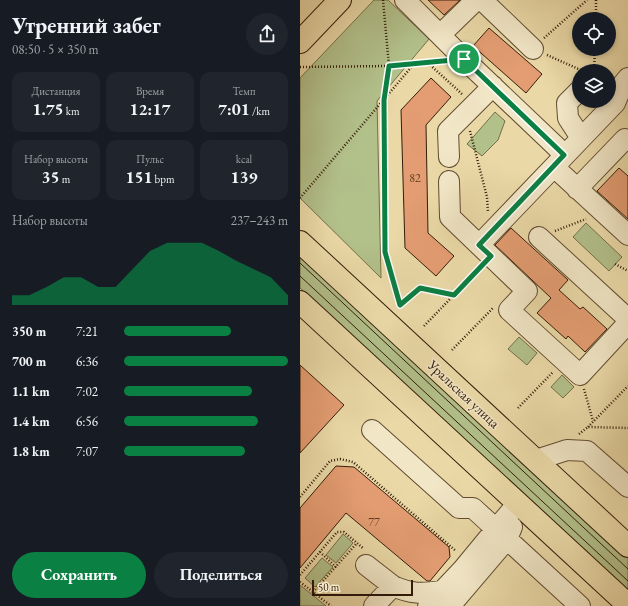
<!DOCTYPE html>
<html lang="ru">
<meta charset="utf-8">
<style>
:root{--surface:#171b24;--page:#20242c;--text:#f1f3f6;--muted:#9ea1a6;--accent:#0b8043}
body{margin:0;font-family:"EB Garamond",serif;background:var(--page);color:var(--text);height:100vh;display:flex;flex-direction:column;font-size:15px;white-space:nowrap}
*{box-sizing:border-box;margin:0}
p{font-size:13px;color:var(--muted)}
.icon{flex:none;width:22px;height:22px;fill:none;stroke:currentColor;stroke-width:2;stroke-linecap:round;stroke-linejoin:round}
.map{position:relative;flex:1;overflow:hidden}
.panel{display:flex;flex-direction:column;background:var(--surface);width:300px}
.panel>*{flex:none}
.buttons{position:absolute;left:272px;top:12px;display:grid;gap:8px}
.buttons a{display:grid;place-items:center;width:44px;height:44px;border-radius:50%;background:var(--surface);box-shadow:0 2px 6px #0003;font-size:20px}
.scale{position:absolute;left:12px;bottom:10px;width:101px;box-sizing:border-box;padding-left:4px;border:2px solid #351c0a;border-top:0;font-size:11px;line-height:14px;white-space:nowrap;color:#351c0a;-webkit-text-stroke:3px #f1e6c6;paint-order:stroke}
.pin{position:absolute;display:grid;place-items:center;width:34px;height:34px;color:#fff;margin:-17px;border:2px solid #fff;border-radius:50%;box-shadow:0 1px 4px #0007}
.round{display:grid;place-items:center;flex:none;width:42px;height:42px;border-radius:21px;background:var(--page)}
.summary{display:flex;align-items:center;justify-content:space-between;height:68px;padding:0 12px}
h1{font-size:22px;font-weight:700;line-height:30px}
.metrics{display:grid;grid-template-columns:repeat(3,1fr);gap:6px;height:68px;padding:4px 12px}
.metrics div{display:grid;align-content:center;border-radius:10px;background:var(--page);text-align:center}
.metrics b{font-size:17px;font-weight:700}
.metrics small{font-size:11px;font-weight:400}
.metrics p{font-size:11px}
.chart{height:112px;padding:8px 12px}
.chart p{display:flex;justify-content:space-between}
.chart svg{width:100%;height:72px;margin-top:4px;fill:var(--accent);opacity:.7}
.primary-button{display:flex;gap:8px;margin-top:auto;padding:8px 12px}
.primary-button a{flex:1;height:46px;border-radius:24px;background:var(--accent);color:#fff;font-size:16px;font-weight:700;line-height:46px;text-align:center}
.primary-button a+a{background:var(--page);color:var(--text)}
ul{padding:0 12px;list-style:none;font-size:13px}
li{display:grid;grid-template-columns:64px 48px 1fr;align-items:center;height:30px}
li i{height:10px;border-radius:5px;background:var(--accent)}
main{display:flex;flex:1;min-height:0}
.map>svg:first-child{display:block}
</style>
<main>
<section class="panel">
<div class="summary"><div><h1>Утренний забег</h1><p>08:50 · 5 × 350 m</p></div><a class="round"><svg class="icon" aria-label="share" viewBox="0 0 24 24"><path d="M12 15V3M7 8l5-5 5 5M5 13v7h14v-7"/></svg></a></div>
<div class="metrics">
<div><p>Дистанция</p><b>1.75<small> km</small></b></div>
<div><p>Время</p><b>12:17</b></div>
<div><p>Темп</p><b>7:01<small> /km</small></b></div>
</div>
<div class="metrics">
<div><p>Набор высоты</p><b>35<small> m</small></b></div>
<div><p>Пульс</p><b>151<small> bpm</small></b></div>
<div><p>kcal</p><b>139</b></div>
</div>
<div class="chart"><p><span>Набор высоты</span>237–243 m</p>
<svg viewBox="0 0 160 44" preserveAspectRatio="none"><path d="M0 44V38L10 38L20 33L30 27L40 27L50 33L60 33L70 22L80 11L90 6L100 6L110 6L120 11L130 17L140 22L150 27L160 38V44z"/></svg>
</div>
<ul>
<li><b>350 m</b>7:21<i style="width:65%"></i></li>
<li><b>700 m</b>6:36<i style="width:100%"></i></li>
<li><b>1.1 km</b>7:02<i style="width:78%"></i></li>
<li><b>1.4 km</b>6:56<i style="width:82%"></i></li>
<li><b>1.8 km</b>7:07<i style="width:74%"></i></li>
</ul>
<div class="primary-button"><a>Сохранить</a><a>Поделиться</a></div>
</section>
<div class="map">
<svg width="328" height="606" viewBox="0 0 328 606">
<rect width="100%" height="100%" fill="#ead9a7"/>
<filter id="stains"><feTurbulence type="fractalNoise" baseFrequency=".005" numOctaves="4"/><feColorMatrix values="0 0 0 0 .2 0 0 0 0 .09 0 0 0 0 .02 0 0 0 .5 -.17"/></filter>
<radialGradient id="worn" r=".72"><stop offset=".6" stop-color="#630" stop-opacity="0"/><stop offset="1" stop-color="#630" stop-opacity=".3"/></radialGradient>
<path fill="#b2c08a" stroke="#746e4a" d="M74 0H88L129 39 77 101 81 278 0 198V78Z
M195 112 205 121 198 140 182 156 167 144Z
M286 223 322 257 309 271 273 237Z
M0 255 328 557V589L0 288Z
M219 337 237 353 227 365 208 349Z
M262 375 274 387 263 398 251 387Z
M43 534 53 543 36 563 26 555Z
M22 558 33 567 15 587 5 578Z
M0 585 26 606H0Z"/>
<path fill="#e49d72" stroke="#351c0a" d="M128 0H160L144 15Z
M189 28 242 74 226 93 173 46Z
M131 78 151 97 126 125 128 233 154 256 136 276 105 248 101 110Z
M319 168 328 176V219L297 191Z
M211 228 268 280 259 290 280 309 283 307 307 329 285 352 268 336 266 339 237 313 251 298 195 245Z
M0 365 44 405 0 453Z
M36 466 54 467 149 547 150 557 130 581H127L46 513 0 568V508Z"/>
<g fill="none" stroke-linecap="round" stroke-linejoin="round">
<defs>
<path id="minor" d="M105 0 164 59 265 155
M182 0 233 49
M140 35 176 0
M279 91 267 103 268 118 281 138
M149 157 148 131 193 86
M254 167 328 235
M149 181 150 217 227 291 209 310 280 375 328 323
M277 189 325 139 328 141
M239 237 328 319
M179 245 315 103 323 84 328 78
M72 430 159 508H173L196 529 218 503
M236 460 267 450 287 451 328 487
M66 565 93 586
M74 606 93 586C111 594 122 594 141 591
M128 606 163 569 196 529 280 606
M150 606 207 539 212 527"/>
<path id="major" d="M0 42 40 0
M0 242 328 546
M0 302 328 605"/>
</defs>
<use href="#minor" stroke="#624b31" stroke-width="22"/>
<use href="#major" stroke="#351c0a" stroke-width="24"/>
<path stroke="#351c0a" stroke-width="2.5" stroke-dasharray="1 2" stroke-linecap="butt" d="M83 0 89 66 84 100 85 252 100 305 120 288 154 295
M296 19V0
M244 38 287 0
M247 55 283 71
M128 63 162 94
M0 67 89 66 143 61
M294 71 295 49
M170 131 187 197 188 212
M0 198 114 64
M255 231 286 219
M315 264 328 271
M124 326 180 268
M152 350 193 308
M284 389 293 421
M218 408 253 372
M288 427 328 386
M279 434 288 427 328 428
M0 497 30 461 40 459 53 462 156 551
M20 552 36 567
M0 575 37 532H44L64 549
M0 582 31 606
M13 592 57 543"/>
<use href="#minor" stroke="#f1e6c6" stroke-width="20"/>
<use href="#major" stroke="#ead9a7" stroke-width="22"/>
<path stroke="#351c0a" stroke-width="1" d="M0 263 328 569
M0 276 328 581"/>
</g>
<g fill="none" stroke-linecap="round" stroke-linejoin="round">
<defs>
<path id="route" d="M164 59 264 155 179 245 191 256 154 295 120 288 100 305 85 252 84 100 89 66Z"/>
</defs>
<use href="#route" stroke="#fff" stroke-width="8"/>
<use href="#route" stroke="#0b8043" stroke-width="5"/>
</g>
<g text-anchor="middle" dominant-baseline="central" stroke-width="3" stroke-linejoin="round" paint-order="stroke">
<g font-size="12" fill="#613c24">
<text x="115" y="178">82</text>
<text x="74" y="522">77</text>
</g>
<g font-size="14" fill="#351c0a" stroke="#f1e6c6">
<text transform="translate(164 394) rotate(43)">Уральская улица</text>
</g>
</g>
<rect width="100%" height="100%" filter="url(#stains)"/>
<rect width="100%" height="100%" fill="url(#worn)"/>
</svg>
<div class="buttons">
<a><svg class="icon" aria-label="locate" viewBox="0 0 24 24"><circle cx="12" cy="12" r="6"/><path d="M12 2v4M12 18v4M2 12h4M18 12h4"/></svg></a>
<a><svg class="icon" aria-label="layers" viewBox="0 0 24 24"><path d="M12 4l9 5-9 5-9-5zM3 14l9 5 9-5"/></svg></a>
</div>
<div class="scale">50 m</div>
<div class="pin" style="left:164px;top:59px;background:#1e9e55"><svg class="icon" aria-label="arrive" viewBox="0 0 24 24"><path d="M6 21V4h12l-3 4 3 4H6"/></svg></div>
</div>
</main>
